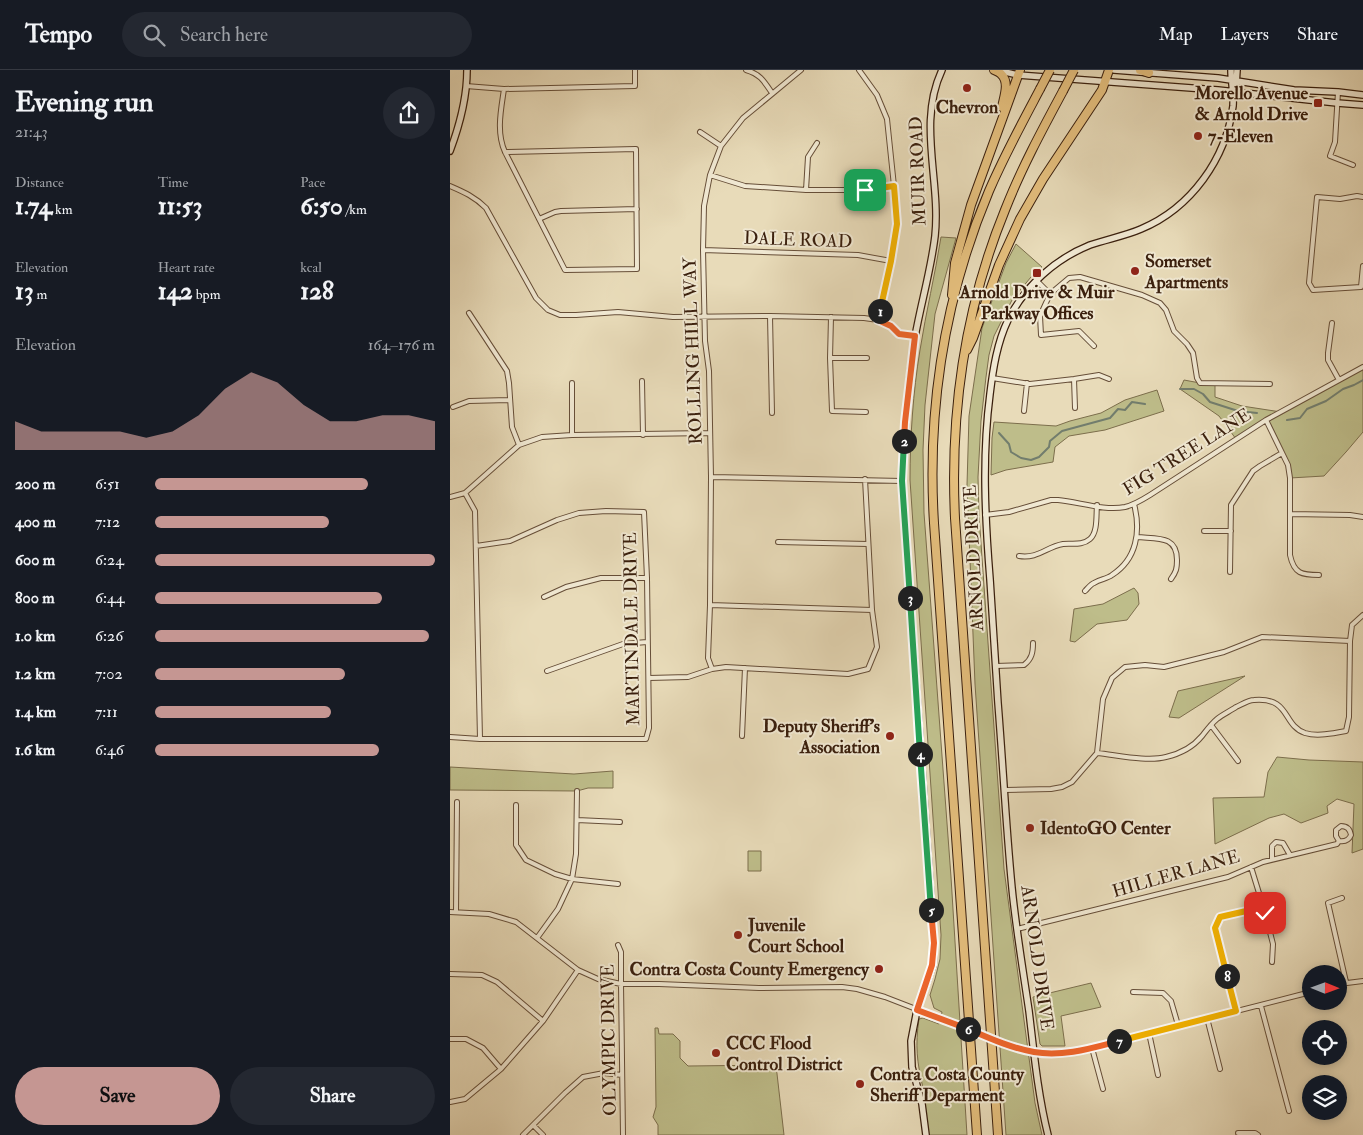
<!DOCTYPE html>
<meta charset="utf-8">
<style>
:root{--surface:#171b24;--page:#242831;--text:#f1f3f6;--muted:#9ea1a6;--line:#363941;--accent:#c59692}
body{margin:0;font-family:"IM FELL Double Pica",serif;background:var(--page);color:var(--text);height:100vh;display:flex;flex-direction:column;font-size:19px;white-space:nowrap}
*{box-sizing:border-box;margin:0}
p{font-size:16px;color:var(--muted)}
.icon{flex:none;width:28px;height:28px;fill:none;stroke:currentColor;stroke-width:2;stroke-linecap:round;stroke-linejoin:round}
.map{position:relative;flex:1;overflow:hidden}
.drawer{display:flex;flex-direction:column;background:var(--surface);width:450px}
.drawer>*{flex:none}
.needle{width:32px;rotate:91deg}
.buttons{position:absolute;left:852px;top:895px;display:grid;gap:10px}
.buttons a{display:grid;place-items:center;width:45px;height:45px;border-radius:50%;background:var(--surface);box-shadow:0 2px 8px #0003;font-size:25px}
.pin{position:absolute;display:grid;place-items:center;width:42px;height:42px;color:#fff;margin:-21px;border-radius:10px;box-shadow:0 2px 8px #0006}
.km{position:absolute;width:25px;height:25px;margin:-12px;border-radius:50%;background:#222;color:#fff;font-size:14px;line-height:25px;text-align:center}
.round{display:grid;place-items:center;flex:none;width:52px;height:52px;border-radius:26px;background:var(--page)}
.overview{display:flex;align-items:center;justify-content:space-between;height:85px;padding:0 15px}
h1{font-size:28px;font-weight:800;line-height:38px}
.stats{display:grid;grid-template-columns:repeat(3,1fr);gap:8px;height:85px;padding:5px 15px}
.stats div{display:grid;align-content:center}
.stats b{font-size:25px;font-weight:800}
.stats small{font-size:14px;font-weight:400}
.stats p{font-size:14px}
.chart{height:140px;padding:10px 15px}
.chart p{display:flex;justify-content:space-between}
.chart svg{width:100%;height:90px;margin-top:5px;fill:var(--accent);opacity:.7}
.cta{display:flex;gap:10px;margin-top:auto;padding:10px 15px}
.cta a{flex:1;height:58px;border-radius:30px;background:var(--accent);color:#111;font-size:20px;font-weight:800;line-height:58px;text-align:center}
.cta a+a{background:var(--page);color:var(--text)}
ul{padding:0 15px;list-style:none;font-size:16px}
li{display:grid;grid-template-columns:80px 60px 1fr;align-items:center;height:38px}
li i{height:12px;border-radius:6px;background:var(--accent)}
header{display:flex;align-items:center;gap:30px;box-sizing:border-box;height:70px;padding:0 25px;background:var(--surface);border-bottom:1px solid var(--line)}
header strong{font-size:24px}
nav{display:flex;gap:28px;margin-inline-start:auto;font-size:18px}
.search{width:350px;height:45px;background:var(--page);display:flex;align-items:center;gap:12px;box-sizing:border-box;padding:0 18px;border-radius:28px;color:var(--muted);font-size:19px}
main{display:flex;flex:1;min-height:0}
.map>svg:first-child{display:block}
</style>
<header>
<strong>Tempo</strong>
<div class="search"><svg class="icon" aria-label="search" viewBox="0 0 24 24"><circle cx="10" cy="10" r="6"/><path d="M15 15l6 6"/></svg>Search here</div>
<nav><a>Map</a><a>Layers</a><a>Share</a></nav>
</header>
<main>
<section class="drawer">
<div class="overview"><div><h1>Evening run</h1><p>21:43</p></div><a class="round"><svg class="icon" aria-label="share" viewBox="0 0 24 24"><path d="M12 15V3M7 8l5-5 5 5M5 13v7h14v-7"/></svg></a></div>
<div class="stats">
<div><p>Distance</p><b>1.74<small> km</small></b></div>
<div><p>Time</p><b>11:53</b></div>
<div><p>Pace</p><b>6:50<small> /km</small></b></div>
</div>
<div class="stats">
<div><p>Elevation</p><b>13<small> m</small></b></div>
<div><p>Heart rate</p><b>142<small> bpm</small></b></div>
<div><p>kcal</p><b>128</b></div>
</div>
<div class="chart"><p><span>Elevation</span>164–176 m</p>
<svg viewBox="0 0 160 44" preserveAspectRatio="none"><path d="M0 44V30L10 35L20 35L30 35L40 35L50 38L60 35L70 27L80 14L90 6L100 11L110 22L120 30L130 30L140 27L150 27L160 30V44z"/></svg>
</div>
<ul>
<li><b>200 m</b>6:51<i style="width:76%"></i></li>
<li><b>400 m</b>7:12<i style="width:62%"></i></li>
<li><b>600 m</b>6:24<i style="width:100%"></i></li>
<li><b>800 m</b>6:44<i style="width:81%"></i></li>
<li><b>1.0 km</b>6:26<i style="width:98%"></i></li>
<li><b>1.2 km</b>7:02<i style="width:68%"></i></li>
<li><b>1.4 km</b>7:11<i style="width:63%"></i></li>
<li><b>1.6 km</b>6:46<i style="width:80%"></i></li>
</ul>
<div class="cta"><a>Save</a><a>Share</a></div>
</section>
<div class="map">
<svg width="913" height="1065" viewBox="0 0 913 1065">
<rect width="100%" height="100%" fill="#e8dbb9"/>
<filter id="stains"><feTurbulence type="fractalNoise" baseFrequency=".004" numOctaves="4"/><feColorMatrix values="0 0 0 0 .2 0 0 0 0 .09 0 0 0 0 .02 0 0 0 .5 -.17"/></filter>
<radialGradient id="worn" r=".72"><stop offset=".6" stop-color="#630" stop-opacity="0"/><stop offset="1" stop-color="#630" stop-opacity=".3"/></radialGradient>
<path fill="#bebd8a" stroke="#7c6e4c" d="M491 167 506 168 485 244 475 335 473 380 474 443 501 807 517 1065H476L468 1020 473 1018C467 992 465 976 469 949L473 948 489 954 492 942 484 938 480 925 485 909 490 889 491 865 460 410C460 367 463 323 470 280 476 242 485 205 491 167Z
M566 174 592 197 581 207 562 230 544 266 539 285 536 307 531 351 528 407 529 445 554 799 585 1033 592 1065H556L525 614 517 415 519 346 532 258 556 193Z
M913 297V362L896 382 874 406 840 408 838 395 816 350 786 369 769 346 730 319 734 310 750 313H765V327L792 336 831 342Z
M707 320 714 341 655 360 619 366 605 377 603 392 556 400 541 405 542 368 544 352 606 356 620 351 651 343 675 330Z
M684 518 688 523 689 534 677 550 647 554 625 572 620 571 624 539 653 534Z
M795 606 729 648 719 647 728 621Z
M827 687 859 690 913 692V779L902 783 904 734 887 729 877 736 878 743 851 753 834 744 819 748 765 774 763 728 814 727 818 702Z
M0 697 124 704 163 701V718H138L127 721 0 720Z
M298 781H311V801H298Z
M641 913 651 937 611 946 615 976H592L590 974 583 927Z
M205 958H208L209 964H223L230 971V988L238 996 326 995 334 1065H208V1055L203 1047 206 1037Z"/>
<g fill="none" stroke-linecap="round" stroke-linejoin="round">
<path stroke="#727d6d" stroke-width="2" d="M730 319H744L753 324 760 332 788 341 807 343
M837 350 850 348 857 339 876 331 893 319 904 315 913 310
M549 363 559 374 561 382 571 388 581 390 589 387 599 377 600 371 612 361 660 348 668 339 675 340 682 332 695 334"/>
<defs>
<path id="street" d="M296 0C310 4 314 11 322 23
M409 0 427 25 437 49 444 116 447 154 441 191 428 250
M16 16 54 19 185 16V0
M54 19C51 40 46 62 55 82L115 200 187 199 186 79 55 82
M888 22 885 72 880 86 903 95
M250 62 271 76
M260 105 295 116 356 120H415L444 116
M0 116C14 122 25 127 36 138L86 228 98 240 110 245H126L168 242 223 247 320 246 414 248 428 250 441 256 449 264 465 267
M356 120 358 87 367 73
M913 127 907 126 890 129 867 127 859 213 863 220 911 217 913 196
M89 149 105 142 111 141 187 139
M253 180 408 185 441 191
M586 210 600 224
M19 243 57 301 59 313 62 357 69 375
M320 246 322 343
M381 247 380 288 382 341 416 342
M882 253 878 283V290L889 310
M644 276 629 261 591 265 590 246 600 224 619 208 630 207 692 225 710 233 716 240 724 261 737 274 743 283 747 308 750 313 820 314
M380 288H417
M542 308 580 314 624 309 649 305 659 309
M624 309 625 338
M192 311 193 365
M3 337 19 331 59 330
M574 341 577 313
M816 350 838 395 840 408V485C844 504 852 505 869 505
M122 365V313
M261 407 452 411
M15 423 25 441 30 669
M0 427 15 423 69 375 92 367 122 365 259 363
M841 444 900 445 913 447
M535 445 559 442 601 430H608C629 432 654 441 675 437 684 435 692 430 700 425L816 350 913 297
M754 461H781
M687 467C707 469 727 465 727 490 727 499 726 502 721 509
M328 472 418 474
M569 486C588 489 596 477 613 474 622 473 632 476 640 469 648 462 646 445 647 435
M780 502 781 435 803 401 810 396 832 383
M635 521C638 518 641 514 644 513 650 509 657 509 662 505 687 489 691 461 684 434
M94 527 116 517 151 508H197
M260 535 422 540
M546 596 574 595C582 589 583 582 583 573
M262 599 258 588 260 535 261 407 259 301 255 271 253 180 254 136 260 105 271 76 293 48 351 0
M97 601 173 574 197 572
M199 608 238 607 262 599 276 597 398 604 418 599 427 577 422 540 415 409
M761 655 788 691
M292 666 295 598
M0 667 30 669H196L199 658 197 508 194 442 156 441 129 443 107 450 60 471 26 476
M647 683C667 685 697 692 716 687 729 684 743 677 752 666 756 661 761 654 767 649 772 645 780 641 786 637 791 635 798 630 804 630 841 627 832 655 855 663 868 667 883 663 896 661L899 647 900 571 902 555 913 545
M555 720 601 719 612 717 622 712 647 683 653 629 662 608 675 597 695 595 714 597 774 582 812 567 900 571
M66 735V775L76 790 105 804 122 809 168 814
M127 750 170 752
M822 789V776L826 772 833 773 840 785
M801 797 809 823V841
M892 828 878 833 896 912
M0 842 39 844 66 852 128 900 148 909 171 914H209L309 918 392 917 407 919 435 927 497 951
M6 842 7 732
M567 859 778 807 813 792 887 774 889 771C895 772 899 770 901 765 900 759 897 756 891 756L886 760V766L889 771
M87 868 108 839 122 809 126 784 127 721
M168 875 171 882V914L173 1065
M0 904 32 905 47 912 93 951
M889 914 913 911
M683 922 713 923 721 931 728 955
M811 936 839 1041
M786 941 765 858 770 847 805 839 815 843 823 874 822 892
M757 948 770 999
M699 963 708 1005
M0 969H16L33 978 51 999
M566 978C595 985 613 983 642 978L861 922
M642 978 653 1019
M0 1032 15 1029 51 999 93 951 128 900
M83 1055 93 1065
M788 1063H805L808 1065
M73 1065 115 1023 133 1007 154 1003 172 1005"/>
<path id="secondary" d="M547 0 568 5 768 20 887 33 913 35
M664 0 768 8 844 20 888 22 913 25
M786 15 787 0
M0 81C9 57 17 26 17 0
M476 1065 472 1034 462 997 461 971 467 940 483 895 484 873 452 411C454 362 458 314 465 267 471 233 481 200 485 166 491 110 467 53 492 0
M598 1065C588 1025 584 983 579 941 573 900 566 859 562 818 556 756 553 695 548 633 545 592 543 550 540 509 535 447 532 386 540 324 543 299 547 273 558 250 575 216 605 189 640 175 657 169 675 166 691 159 741 138 776 89 783 36 784 23 781 12 781 0"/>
<path id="highway" d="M544 0C546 1 549 2 551 4 560 12 554 27 552 37
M690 0 699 3
M502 225 505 193 521 135 570 0
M517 280 523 268 549 195 570 149 593 109 652 20 659 0
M527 1065 484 453C477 339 495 226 539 121 554 86 572 53 590 19
M548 1065 505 448C500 343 515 238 555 140 571 99 592 60 613 21"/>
</defs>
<use href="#street" stroke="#664e38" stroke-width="6"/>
<use href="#secondary" stroke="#3a1f0d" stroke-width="8"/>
<use href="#highway" stroke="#3a1f0d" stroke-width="10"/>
<use href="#street" stroke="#f0e8d2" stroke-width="4"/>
<use href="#secondary" stroke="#f0e8d2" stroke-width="5.5"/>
<use href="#highway" stroke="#e4be7c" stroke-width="8"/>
<defs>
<path id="street-bridge" d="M497 951 566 978"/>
<path id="highway-bridge" d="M590 19 600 0
M613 21 624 0"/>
</defs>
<use href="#street-bridge" stroke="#664e38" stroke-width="6" stroke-linecap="butt"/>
<use href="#highway-bridge" stroke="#3a1f0d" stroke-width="10" stroke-linecap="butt"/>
<use href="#street-bridge" stroke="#f0e8d2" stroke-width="4"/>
<use href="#highway-bridge" stroke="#e4be7c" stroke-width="8"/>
</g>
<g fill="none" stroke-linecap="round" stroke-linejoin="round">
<defs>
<path id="split-1" d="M415 120 444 116 447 154 441 191 430 241"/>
<path id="split-2" d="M430 241 428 250 441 256 449 264 465 266 455 352 454 371"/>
<path id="split-3" d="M454 371 452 411 460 528"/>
<path id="split-4" d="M460 528 470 684"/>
<path id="split-5" d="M470 684 481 840"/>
<path id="split-6" d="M481 840 484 873 482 895 467 940 518 959"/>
<path id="split-7" d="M518 959C539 968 561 978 584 982 613 987 642 978 669 971"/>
<path id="split-8" d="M669 971 786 941 777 906"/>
<path id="split-9" d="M777 906 765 858 770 847 805 839 815 843"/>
</defs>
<use href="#split-1" stroke="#fff" stroke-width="10"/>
<use href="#split-2" stroke="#fff" stroke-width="10"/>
<use href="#split-3" stroke="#fff" stroke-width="10"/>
<use href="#split-4" stroke="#fff" stroke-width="10"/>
<use href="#split-5" stroke="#fff" stroke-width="10"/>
<use href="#split-6" stroke="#fff" stroke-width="10"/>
<use href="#split-7" stroke="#fff" stroke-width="10"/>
<use href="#split-8" stroke="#fff" stroke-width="10"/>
<use href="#split-9" stroke="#fff" stroke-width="10"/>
<use href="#split-1" stroke="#f5b400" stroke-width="6"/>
<use href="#split-2" stroke="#f0652b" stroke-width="6"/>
<use href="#split-3" stroke="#22a559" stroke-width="6"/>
<use href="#split-4" stroke="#22a559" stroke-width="6"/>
<use href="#split-5" stroke="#22a559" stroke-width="6"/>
<use href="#split-6" stroke="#f0652b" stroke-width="6"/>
<use href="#split-7" stroke="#f0652b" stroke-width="6"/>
<use href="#split-8" stroke="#f5b400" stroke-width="6"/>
<use href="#split-9" stroke="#f5b400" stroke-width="6"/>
</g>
<g fill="#8f2418" stroke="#f0e8d2" stroke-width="2">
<circle cx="517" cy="18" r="5"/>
<rect x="863" y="28" width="10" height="10" rx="2.5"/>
<circle cx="748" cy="66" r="5"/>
<circle cx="685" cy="201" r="5"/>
<rect x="582" y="198" width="10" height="10" rx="2.5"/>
<circle cx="440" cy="666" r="5"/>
<circle cx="580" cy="758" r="5"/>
<circle cx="288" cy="865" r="5"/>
<circle cx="429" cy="899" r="5"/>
<circle cx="266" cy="983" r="5"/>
<circle cx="410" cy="1014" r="5"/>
</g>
<g text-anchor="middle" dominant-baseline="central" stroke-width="4" stroke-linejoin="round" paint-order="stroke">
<g font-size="18" font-weight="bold" fill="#3a1f0d" stroke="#f0e8d2" text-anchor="start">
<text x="858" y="23" text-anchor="end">Morello Avenue<tspan x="858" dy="21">&amp; Arnold Drive</tspan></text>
<text x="517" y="37" text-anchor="middle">Chevron</text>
<text x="758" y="66">7-Eleven</text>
<text x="695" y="191">Somerset<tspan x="695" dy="21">Apartments</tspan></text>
<text x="587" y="222" text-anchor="middle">Arnold Drive &amp; Muir<tspan x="587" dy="21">Parkway Offices</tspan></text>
<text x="430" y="656" text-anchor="end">Deputy Sheriff's<tspan x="430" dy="21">Association</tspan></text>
<text x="590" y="758">IdentoGO Center</text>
<text x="298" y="855">Juvenile<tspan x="298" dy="21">Court School</tspan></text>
<text x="419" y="899" text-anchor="end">Contra Costa County Emergency</text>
<text x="276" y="973">CCC Flood<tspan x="276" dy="21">Control District</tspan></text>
<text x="420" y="1004">Contra Costa County<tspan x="420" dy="21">Sheriff Deparment</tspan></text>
</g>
<g font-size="18" fill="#3a1f0d" stroke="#f0e8d2">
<text transform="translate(468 101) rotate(-92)">MUIR ROAD</text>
<text transform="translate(348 170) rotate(2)">DALE ROAD</text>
<text transform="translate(243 281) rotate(-92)">ROLLING HILL WAY</text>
<text transform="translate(737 382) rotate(-32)">FIG TREE LANE</text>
<text transform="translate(524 488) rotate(-93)">ARNOLD DRIVE</text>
<text transform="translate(182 559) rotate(-91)">MARTINDALE DRIVE</text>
<text transform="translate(726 804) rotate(-16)">HILLER LANE</text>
<text transform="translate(587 888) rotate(82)">ARNOLD DRIVE</text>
<text transform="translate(159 970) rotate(-91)">OLYMPIC DRIVE</text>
</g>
</g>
<rect width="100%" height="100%" filter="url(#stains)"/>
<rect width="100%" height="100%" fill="url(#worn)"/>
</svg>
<div class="buttons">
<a><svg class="needle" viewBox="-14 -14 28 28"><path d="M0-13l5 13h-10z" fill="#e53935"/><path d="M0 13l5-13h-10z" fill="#9ea1a6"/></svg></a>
<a><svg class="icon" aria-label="locate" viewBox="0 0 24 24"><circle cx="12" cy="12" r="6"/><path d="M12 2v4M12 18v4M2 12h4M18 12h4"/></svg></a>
<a><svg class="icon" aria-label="layers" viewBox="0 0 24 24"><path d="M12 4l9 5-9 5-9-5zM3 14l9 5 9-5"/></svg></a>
</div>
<div class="pin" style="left:415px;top:120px;background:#1e9e55"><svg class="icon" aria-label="arrive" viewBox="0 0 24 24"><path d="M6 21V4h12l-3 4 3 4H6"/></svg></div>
<div class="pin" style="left:815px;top:843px;background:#d93025"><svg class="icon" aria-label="check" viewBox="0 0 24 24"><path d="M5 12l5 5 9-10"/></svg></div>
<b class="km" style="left:430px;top:241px">1</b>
<b class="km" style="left:454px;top:371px">2</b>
<b class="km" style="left:460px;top:528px">3</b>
<b class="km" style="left:470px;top:684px">4</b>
<b class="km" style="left:481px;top:840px">5</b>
<b class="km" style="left:518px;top:959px">6</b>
<b class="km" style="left:669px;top:971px">7</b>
<b class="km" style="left:777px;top:906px">8</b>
</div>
</main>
